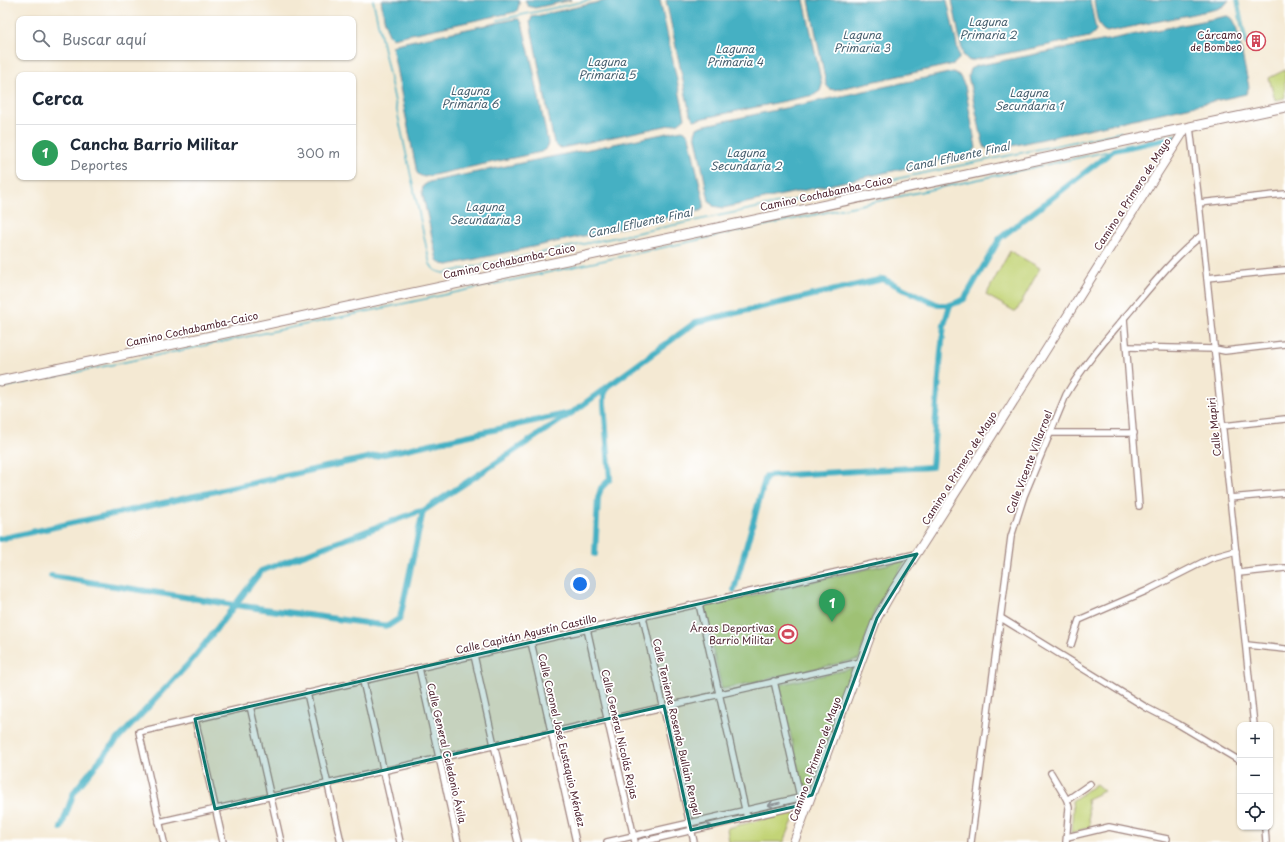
<!DOCTYPE html>
<html lang="es">
<meta charset="utf-8">
<style>
body{margin:0;font-family:"Playpen Sans",sans-serif;background:#f2f2f3;color:#1f2937}
.controls{position:absolute;right:12px;bottom:12px;display:grid;overflow:hidden;border-radius:8px;box-shadow:0 1px 3px #0004}
.controls button{width:36px;height:36px;display:grid;place-items:center;padding:0;border:0;border-bottom:1px solid #e0e1e3;background:#fff;color:#1f2937;font:20px sans-serif}
.you{position:absolute;left:580px;top:584px;width:14px;height:14px;margin:-10px;border:3px solid #fff;border-radius:50%;background:#1a73e8;box-shadow:0 0 0 6px #1a73e833}
.badge{display:grid;place-items:center;width:26px;height:26px;border-radius:50%;background:#db2777;color:#fff;font-size:13px;font-weight:700}
.pin{position:absolute;translate:-50% -33px;filter:drop-shadow(0 1px 2px #0008)}
.pin::after{content:'';position:absolute;top:21px;width:14px;height:12px;background:inherit;clip-path:polygon(0 0,100% 0,50% 100%)}
.list{margin:0;padding:0;list-style:none}
h2{display:flex;justify-content:space-between;align-items:center;height:52px;margin:0;padding:0 16px;font-size:17px}
h2 small{font-size:13px;font-weight:400;color:#747a83}
.list li{display:grid;grid-template-columns:26px 1fr auto;gap:12px;align-items:center;box-sizing:border-box;height:56px;padding:0 16px;border-top:1px solid #e0e1e3}
.list b{display:block;font-size:15px;white-space:nowrap}
.list p{margin:0;font-size:13px;white-space:nowrap;color:#747a83}
.list em{font-size:13px;font-style:normal;color:#747a83}
.icon{flex:none;width:22px;height:22px;fill:none;stroke:currentColor;stroke-width:2;stroke-linecap:round;stroke-linejoin:round}
.map{position:relative;flex:none;width:1285px;height:842px;overflow:hidden}
.search{position:absolute;background:#fff;box-shadow:0 1px 3px #0004;left:16px;top:16px;width:340px;height:44px;display:flex;align-items:center;gap:10px;box-sizing:border-box;padding:0 14px;border-radius:8px;color:#747a83;font-size:15px}
.panel{position:absolute;background:#fff;box-shadow:0 1px 3px #0004;left:16px;top:72px;width:340px;height:108px;border-radius:8px}
.map>svg:first-child{display:block}
.green{fill:#c3d477;stroke:#867a51}
.water{fill:#45b0c3;stroke:#486877}
.lines{fill:none;stroke-linecap:round;stroke-linejoin:round}
.stream{stroke:#45b0c3;stroke-width:1.5}
.canal{stroke:#45b0c3;stroke-width:6}
.street-casing{stroke:#9f847f;stroke-width:8}
.secondary-casing{stroke:#9f847f;stroke-width:10}
.primary-casing{stroke:#9f847f;stroke-width:11}
.street{stroke:#fff;stroke-width:5.5}
.secondary{stroke:#fff;stroke-width:8}
.primary{stroke:#fff;stroke-width:9}
.oneway{stroke:#ae9aa0}
.marked{fill:#0f766e;fill-opacity:0.2;stroke:#0f766e;stroke-width:3;stroke-linejoin:round}
.labels{text-anchor:middle;stroke-width:3.5;stroke-linejoin:round;paint-order:stroke}
.poi-label{font-size:10px;fill:#4a1f2b;stroke:#fff;text-anchor:end}
.street-label{font-size:10px;fill:#4a1f2b;stroke:#fff}
.water-label{font-size:11px;font-style:italic;fill:#48606f;stroke:#fff}
</style>
<div class="map">
<svg width="1285" height="842" viewBox="0 0 1285 842">
<rect width="100%" height="100%" fill="#fff"/>
<filter id="ink" filterUnits="userSpaceOnUse"><feTurbulence type="fractalNoise" baseFrequency=".025" numOctaves="2"/><feDisplacementMap in="SourceGraphic" scale="8" xChannelSelector="R" yChannelSelector="G"/><feConvolveMatrix kernelMatrix="1 2 1 2 8 2 1 2 1" color-interpolation-filters="sRGB"/></filter>
<filter id="wash" filterUnits="userSpaceOnUse"><feTurbulence type="fractalNoise" baseFrequency=".012" numOctaves="4" result="noise"/><feDisplacementMap in="SourceGraphic" scale="16" xChannelSelector="R" yChannelSelector="G"/><feGaussianBlur stdDeviation="0.9" result="paint"/><feColorMatrix in="noise" values="0 0 0 0 0 0 0 0 0 0 0 0 0 0 0 0 0 1.4 0 .05"/><feComposite in="paint" operator="in"/></filter>
<g filter="url(#wash)">
<rect width="100%" height="100%" fill="#f4e9d3"/>
<g class="green">
<path d="M1285 70V98L1275 100 1269 78Z"/>
<path d="M1010 251 1040 268 1016 312 986 295Z"/>
<path d="M906 560 875 609 859 659 722 689 703 607Z"/>
<path d="M855 668 808 791 804 792 779 685Z"/>
<path d="M1096 784 1104 791 1087 799 1090 827 1071 833 1073 810 1072 801Z"/>
<path d="M797 811 784 842H729L727 828Z"/>
</g>
<g class="water">
<path d="M381 0H519V5L517 11 515 12 392 38C385 34 383 9 381 0Z"/>
<path d="M525 0H571L535 8 528 6Z"/>
<path d="M608 0H660L685 118 679 123 561 148 558 147 554 143 530 22 532 17Z"/>
<path d="M666 0H804L822 85 820 91 814 95 694 120 690 114Z"/>
<path d="M809 0H947L959 55V59L954 64 834 90C829 89 828 88 826 84Z"/>
<path d="M952 0H1090L1096 30 1094 33 1089 37 969 61 963 55Z"/>
<path d="M1094 0H1229L1224 6 1217 9 1107 32C1096 29 1096 10 1094 0Z"/>
<path d="M1227 16C1233 17 1234 21 1236 26L1249 87 1246 94 994 150 985 148 983 143 968 76 970 69 976 66Z"/>
<path d="M515 19H519L522 23 533 68 548 143 547 148 541 152 424 177 419 175 417 173 392 47 396 44Z"/>
<path d="M953 72 959 75 965 86 976 148 971 154 723 208 713 206 709 201 695 133 697 128 701 126Z"/>
<path d="M682 130 685 131 689 136 704 203 703 209 700 211 448 265 442 264 437 260 422 191 423 186 429 182Z"/>
</g>
<g class="lines">
<g class="stream">
<path d="M373 0 430 264C433 270 437 272 444 273L1121 132"/>
<path d="M1236 0 1245 44 1249 45 1252 44"/>
<path d="M1238 0 1247 42 1252 43"/>
<path d="M498 20 591 0"/>
<path d="M1254 34 1252 42 1255 50"/>
<path d="M0 388 337 318 1114 150"/>
</g>
<g class="canal">
<path d="M0 539 570 413"/>
<path d="M595 554 598 498 601 488 610 479 604 404V395L607 388"/>
<path d="M51 576 235 605 261 571 417 512 423 511 573 412 696 322 883 279 938 305H950L958 302 964 299 968 293 1000 238 1114 150 1175 137"/>
<path d="M734 590 766 476 932 467 941 352 944 325 950 305"/>
<path d="M61 828 74 792 108 750 192 660 235 605 388 626 400 618 423 511"/>
</g>
</g>
</g>
<g filter="url(#ink)">
<g class="lines">
<defs>
<g id="street">
<path d="M1190 127 1199 203 1254 725"/>
<path d="M1199 203 1285 194"/>
<path d="M1207 278 1285 270"/>
<path d="M1124 318 1139 506"/>
<path d="M1127 347 1215 349 1225 351 1285 344"/>
<path d="M1223 426 1285 419"/>
<path d="M1050 433H1134"/>
<path d="M1230 498 1285 493"/>
<path d="M1239 573 1285 568"/>
<path d="M699 604 747 818"/>
<path d="M643 617 694 842"/>
<path d="M1001 618 1147 708 1178 724 1240 761"/>
<path d="M587 629 635 842"/>
<path d="M531 642 576 842"/>
<path d="M1071 645 1079 620 1146 591 1211 558 1236 551"/>
<path d="M1247 645 1285 649"/>
<path d="M474 655 494 745 518 842"/>
<path d="M419 668 458 842"/>
<path d="M363 681 400 842"/>
<path d="M774 681 801 801"/>
<path d="M307 693 341 842"/>
<path d="M250 706 281 842"/>
<path d="M195 719 223 842"/>
<path d="M1051 773 1067 800 1069 808 1066 842"/>
<path d="M1067 800 1090 784"/>
<path d="M159 822 861 662"/>
<path d="M1265 827 1266 842"/>
<path d="M1067 837 1109 827 1167 839"/>
<path d="M164 842 139 732 916 554"/>
<path d="M607 842 812 795"/>
<path d="M641 842 802 805 808 807"/>
<path d="M971 842 1011 537 1024 496 1066 395C1084 364 1108 337 1131 310 1153 284 1175 256 1202 235"/>
</g>
<path id="secondary" d="M794 842 877 618 893 590C993 437 1088 281 1186 128L1189 127"/>
<g id="primary">
<path d="M1190 127 1285 107"/>
<path d="M0 381 1186 128"/>
</g>
</defs>
<use href="#street" class="street-casing"/>
<use href="#secondary" class="secondary-casing"/>
<use href="#primary" class="primary-casing"/>
<use href="#street" class="street"/>
<use href="#secondary" class="secondary"/>
<use href="#primary" class="primary"/>
</g>
<defs><path id="oneway-shaft" d="M-6 0H5M1.5-3L5.5 0L1.5 3" fill="none" stroke-width="1.6" stroke-linecap="round" stroke-linejoin="round"/></defs>
<g class="oneway">
<use href="#oneway-shaft" transform="translate(774 804) rotate(167)"/>
<use href="#oneway-shaft" transform="translate(706 827) rotate(-13)"/>
</g>
</g>
<path class="marked" d="M917 554 877 618 812 795 801 798 802 805 691 830 664 706 215 809 195 719Z"/>
<defs>
<symbol id="building-ring" viewBox="-11 -11 22 22"><circle r="9.5" fill="#fff" stroke="#d1495b" stroke-width="1.5"/><path d="M-4-6H4V6H1V3H-1V6H-4ZM-2.5-4.3h1.7v1.8h-1.7ZM.8-4.3h1.7v1.8H.8ZM-2.5-1h1.7V.8h-1.7ZM.8-1h1.7V.8H.8Z" fill="#d1495b"/></symbol>
<symbol id="stadium-ring" viewBox="-11 -11 22 22"><circle r="9.5" fill="#fff" stroke="#d1495b" stroke-width="1.5"/><path d="M0-5a6.5 5 0 1 0 0 10a6.5 5 0 1 0 0-10ZM-3.5-1.8h7v3.6h-7Z" fill="#d1495b"/></symbol>
</defs>
<g fill-rule="evenodd">
<use href="#building-ring" x="1245" y="30" width="22" height="22"/>
<use href="#stadium-ring" x="777" y="623" width="22" height="22"/>
</g>
<g class="labels">
<g class="poi-label">
<text x="1242" y="39">Cárcamo<tspan x="1242" dy="12">de Bombeo</tspan></text>
<text x="774" y="632">Áreas Deportivas<tspan x="774" dy="12">Barrio Militar</tspan></text>
</g>
<g class="street-label">
<text transform="translate(826 193) rotate(-12)" y="4">Camino Cochabamba-Caico</text>
<text transform="translate(1132 194) rotate(-57)" y="4">Camino a Primero de Mayo</text>
<text transform="translate(509 261) rotate(-12)" y="4">Camino Cochabamba-Caico</text>
<text transform="translate(192 329) rotate(-12)" y="4">Camino Cochabamba-Caico</text>
<text transform="translate(1214 427) rotate(-96)" y="4">Calle Mapiri</text>
<text transform="translate(1029 462) rotate(-69)" y="4">Calle Vicente Villarroel</text>
<text transform="translate(959 468) rotate(-58)" y="4">Camino a Primero de Mayo</text>
<text transform="translate(526 634) rotate(-13)" y="4">Calle Capitán Agustín Castillo</text>
<text transform="translate(677 727) rotate(77)" y="4">Calle Teniente Rosendo Bullain Rengel</text>
<text transform="translate(620 734) rotate(77)" y="4">Calle General Nicolás Rojas</text>
<text transform="translate(562 740) rotate(77)" y="4">Calle Coronel José Eustaquio Méndez</text>
<text transform="translate(447 753) rotate(77)" y="4">Calle General Celedonio Ávila</text>
<text transform="translate(815 759) rotate(-70)" y="4">Camino a Primero de Mayo</text>
</g>
<g class="water-label">
<text x="988" y="26">Laguna<tspan x="988" dy="13">Primaria 2</tspan></text>
<text x="862" y="39">Laguna<tspan x="862" dy="13">Primaria 3</tspan></text>
<text x="735" y="53">Laguna<tspan x="735" dy="13">Primaria 4</tspan></text>
<text x="607" y="66">Laguna<tspan x="607" dy="13">Primaria 5</tspan></text>
<text x="470" y="95">Laguna<tspan x="470" dy="13">Primaria 6</tspan></text>
<text x="1029" y="97">Laguna<tspan x="1029" dy="13">Secundaria 1</tspan></text>
<text x="746" y="157">Laguna<tspan x="746" dy="13">Secundaria 2</tspan></text>
<text transform="translate(957 157) rotate(-12)" y="4">Canal Efluente Final</text>
<text x="485" y="211">Laguna<tspan x="485" dy="13">Secundaria 3</tspan></text>
<text transform="translate(640 223) rotate(-12)" y="4">Canal Efluente Final</text>
</g>
</g>
</svg>
<div class="controls">
<button>+</button>
<button>−</button>
<button><svg class="icon" aria-label="locate" viewBox="0 0 24 24"><circle cx="12" cy="12" r="6"/><path d="M12 2v4M12 18v4M2 12h4M18 12h4"/></svg></button>
</div>
<div class="you"></div>
<div class="pin badge" style="left:832px;top:622px;background:#2e9e5b">1</div>
<div class="search"><svg class="icon" aria-label="search" viewBox="0 0 24 24"><circle cx="10" cy="10" r="6"/><path d="M15 15l6 6"/></svg>Buscar aquí</div>
<section class="panel">
<h2>Cerca<small></small></h2>
<ul class="list">
<li><span class="badge" style="background:#2e9e5b">1</span><div><b>Cancha Barrio Militar</b><p>Deportes</p></div><em>300 m</em></li>
</ul>
</section>
</div>
